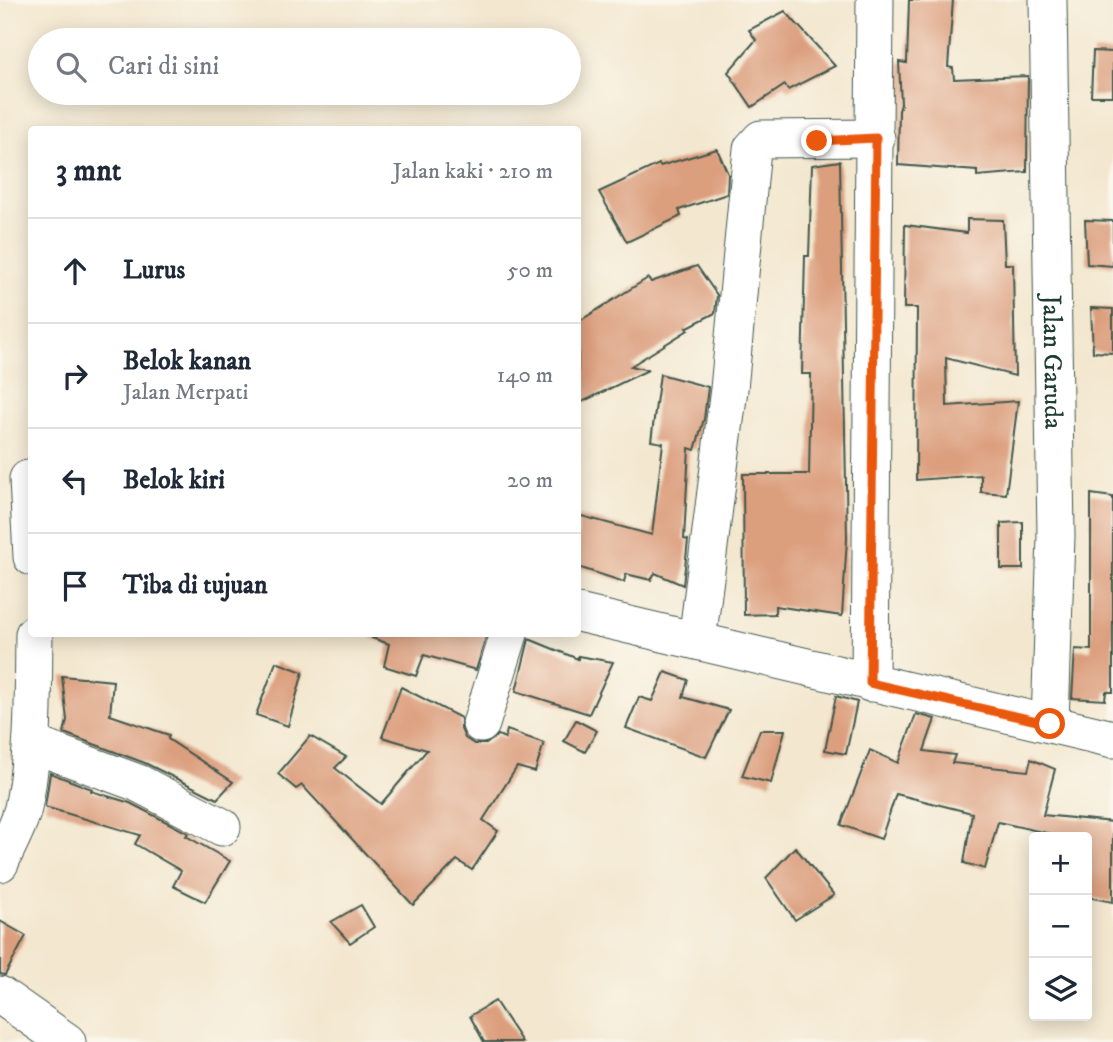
<!DOCTYPE html>
<html lang="id">
<meta charset="utf-8">
<style>
body{margin:0;font-family:"IM FELL DW Pica",serif;background:#f2f2f3;color:#1f2937}
.controls{position:absolute;right:21px;bottom:21px;display:grid;overflow:hidden;border-radius:7px;box-shadow:0 4px 18px #0003}
.controls button{width:63px;height:63px;display:grid;place-items:center;padding:0;border:0;border-bottom:2px solid #e0e1e3;background:#fff;color:#1f2937;font:35px sans-serif}
.stop{position:absolute;width:21px;height:21px;margin:-16px;border:5px solid #ea580c;border-radius:50%;background:#fff}
.stop.end{background:#ea580c;border-color:#fff;box-shadow:0 2px 7px #0008}
.list{margin:0;padding:0;list-style:none}
h2{display:flex;justify-content:space-between;align-items:center;height:91px;margin:0;padding:0 28px;font-size:30px}
h2 small{font-size:23px;font-weight:400;color:#747a83}
.list li{display:grid;grid-template-columns:46px 1fr auto;gap:21px;align-items:center;box-sizing:border-box;height:105px;padding:0 28px;border-top:2px solid #e0e1e3}
.list b{display:block;font-size:26px;white-space:nowrap}
.list p{margin:0;font-size:23px;white-space:nowrap;color:#747a83}
.list em{font-size:23px;font-style:normal;color:#747a83}
.icon{flex:none;width:38px;height:38px;fill:none;stroke:currentColor;stroke-width:2;stroke-linecap:round;stroke-linejoin:round}
.map{position:relative;flex:none;width:1113px;height:1042px;overflow:hidden}
.search{position:absolute;background:#fff;box-shadow:0 4px 18px #0003;left:28px;top:28px;width:553px;height:77px;display:flex;align-items:center;gap:18px;box-sizing:border-box;padding:0 24px;border-radius:38px;color:#747a83;font-size:26px}
.panel{position:absolute;background:#fff;box-shadow:0 4px 18px #0003;left:28px;top:126px;width:553px;height:511px;border-radius:7px}
.map>svg:first-child{display:block}
.building{fill:#dc9f7e}
.lines{fill:none;stroke-linecap:round;stroke-linejoin:round}
.minor-casing{stroke:#3f564b;stroke-width:39}
.minor{stroke:#fff;stroke-width:37}
.route{stroke:#ea580c;stroke-width:9}
.labels{text-anchor:middle;stroke-width:5;stroke-linejoin:round;paint-order:stroke}
.street-label{font-size:26px;fill:#1f3d34;stroke:#fbf7ec}
</style>
<div class="map">
<svg width="1113" height="1042" viewBox="0 0 1113 1042">
<rect width="100%" height="100%" fill="#fbf7ec"/>
<filter id="ink" filterUnits="userSpaceOnUse"><feTurbulence type="fractalNoise" baseFrequency=".0143" numOctaves="2"/><feDisplacementMap in="SourceGraphic" scale="14" xChannelSelector="R" yChannelSelector="G"/><feConvolveMatrix kernelMatrix="1 2 1 2 8 2 1 2 1" color-interpolation-filters="sRGB"/></filter>
<filter id="wash" filterUnits="userSpaceOnUse"><feTurbulence type="fractalNoise" baseFrequency=".00686" numOctaves="4" result="noise"/><feDisplacementMap in="SourceGraphic" scale="28" xChannelSelector="R" yChannelSelector="G"/><feGaussianBlur stdDeviation="1.57" result="paint"/><feColorMatrix in="noise" values="0 0 0 0 0 0 0 0 0 0 0 0 0 0 0 0 0 1.4 0 .05"/><feComposite in="paint" operator="in"/></filter>
<g filter="url(#wash)">
<rect width="100%" height="100%" fill="#f3e7cf"/>
<g id="blocks">
<g class="building">
<path d="M909 0H953L948 67 953 68 954 79 1028 76 1027 172 977 176V171L898 165 899 111 901 104 899 62 907 63Z"/>
<path d="M785 11 835 66 788 90 785 85 752 107 728 72 756 40 749 30Z"/>
<path d="M1093 51 1113 52V96H1091Z"/>
<path d="M717 149 728 174 727 194 679 210 681 216 627 242 599 192 659 164 660 166Z"/>
<path d="M840 161 847 539 842 616 775 606V614L744 615 743 474H809L811 374H802L805 256H809L812 165Z"/>
<path d="M967 219 1003 220 1005 264H1013L1015 376 946 358 947 406 1018 401 1006 494 981 492V475L916 480 917 308H904L905 225 967 233Z"/>
<path d="M1085 220 1113 221V266L1087 264Z"/>
<path d="M697 266 717 295 715 313 686 328 688 330 631 366 648 370 578 404V322L648 278 651 282Z"/>
<path d="M1091 308 1113 309V353L1093 352Z"/>
<path d="M660 374 708 387 704 419 695 450 689 448 684 539 688 540 683 585 655 573 651 580 626 574 624 582 578 567V515L652 535 663 443 651 441Z"/>
<path d="M1091 494 1113 497V692H1106L1105 700 1072 698 1075 649 1091 650Z"/>
<path d="M1023 522V569H1001V523Z"/>
<path d="M373 634H487L476 670 424 655 416 676 384 666 389 644 372 638Z"/>
<path d="M529 639 578 659V656L613 662 589 714 516 691Z"/>
<path d="M276 662 303 672 288 726 256 715Z"/>
<path d="M665 672 688 680 683 697 729 710 706 757 626 728 639 697 652 701Z"/>
<path d="M62 676 113 681 110 715 169 735 168 739 233 782 217 799 145 763 64 733 67 720Z"/>
<path d="M401 687 461 718V729L465 738 474 744H486L498 735 505 738 507 730 544 743 535 772 517 767 483 820 498 831 472 870 457 860 413 905 302 785 296 789 278 774 310 736 346 757 335 768 381 804 427 750 382 737Z"/>
<path d="M836 696 857 702 846 754 825 750Z"/>
<path d="M916 714 935 719 924 751 955 755 952 763 1028 771 1031 759 1055 769 1043 815 1113 822V902L1087 897V837H1064L998 822 985 869 964 863 972 813 896 794 881 839 841 825 870 750 898 763Z"/>
<path d="M576 720 597 731 585 752 564 741Z"/>
<path d="M760 730H785L771 783 742 776Z"/>
<path d="M50 773 92 789 91 791 130 803 188 833 186 836 230 861 205 902 173 886 181 871 135 844 140 835 45 807Z"/>
<path d="M795 847 834 895 795 920 766 878Z"/>
<path d="M361 905 374 927 350 943 331 922Z"/>
<path d="M0 921 26 936 5 975 0 974Z"/>
<path d="M495 1001 522 1042H484L470 1016Z"/>
</g>
</g>
</g>
<g filter="url(#ink)">
<use href="#blocks" fill-opacity="0" stroke="#3f564b" stroke-width="2"/>
<g class="lines">
<defs>
<g id="minor">
<path id="s1" d="M1048 0 1056 536 1050 724"/>
<path d="M28 479 32 557"/>
<path d="M578 613 1113 739"/>
<path d="M697 641 729 389 752 149 761 139 876 138"/>
<path d="M870 683 875 0"/>
<path d="M481 724 509 634"/>
<path d="M32 744 138 783 222 827"/>
<path d="M0 863C7 845 19 826 23 808 35 750 33 692 34 634"/>
<path d="M0 995 67 1042"/>
</g>
</defs>
<use href="#minor" class="minor-casing"/>
<use href="#minor" class="minor"/>
</g>
</g>
<g class="lines" filter="url(#ink)">
<path class="route" d="M817 141 876 138 870 683 1050 724"/>
</g>
<g class="labels">
<g class="street-label">
<text dy="9" stroke="none"><textPath href="#s1" startOffset="362">Jalan Garuda</textPath></text>
</g>
</g>
</svg>
<div class="controls">
<button>+</button>
<button>−</button>
<button><svg class="icon" aria-label="layers" viewBox="0 0 24 24"><path d="M12 4l9 5-9 5-9-5zM3 14l9 5 9-5"/></svg></button>
</div>
<div class="stop" style="left:1050px;top:724px"></div>
<div class="stop end" style="left:817px;top:141px"></div>
<div class="search"><svg class="icon" aria-label="search" viewBox="0 0 24 24"><circle cx="10" cy="10" r="6"/><path d="M15 15l6 6"/></svg>Cari di sini</div>
<section class="panel">
<h2>3 mnt<small>Jalan kaki · 210 m</small></h2>
<ul class="list">
<li><svg class="icon" aria-label="ahead" viewBox="0 0 24 24"><path d="M12 20V5M6 11l6-6 6 6"/></svg><div><b>Lurus</b></div><em>50 m</em></li>
<li><svg class="icon" aria-label="right" viewBox="0 0 24 24"><path d="M7 20v-9h11M14 6l5 5-5 5"/></svg><div><b>Belok kanan</b><p>Jalan Merpati</p></div><em>140 m</em></li>
<li><svg class="icon" aria-label="left" viewBox="0 0 24 24"><path d="M17 20v-9H6M10 6l-5 5 5 5"/></svg><div><b>Belok kiri</b></div><em>20 m</em></li>
<li><svg class="icon" aria-label="arrive" viewBox="0 0 24 24"><path d="M6 21V4h12l-3 4 3 4H6"/></svg><div><b>Tiba di tujuan</b></div></li>
</ul>
</section>
</div>
